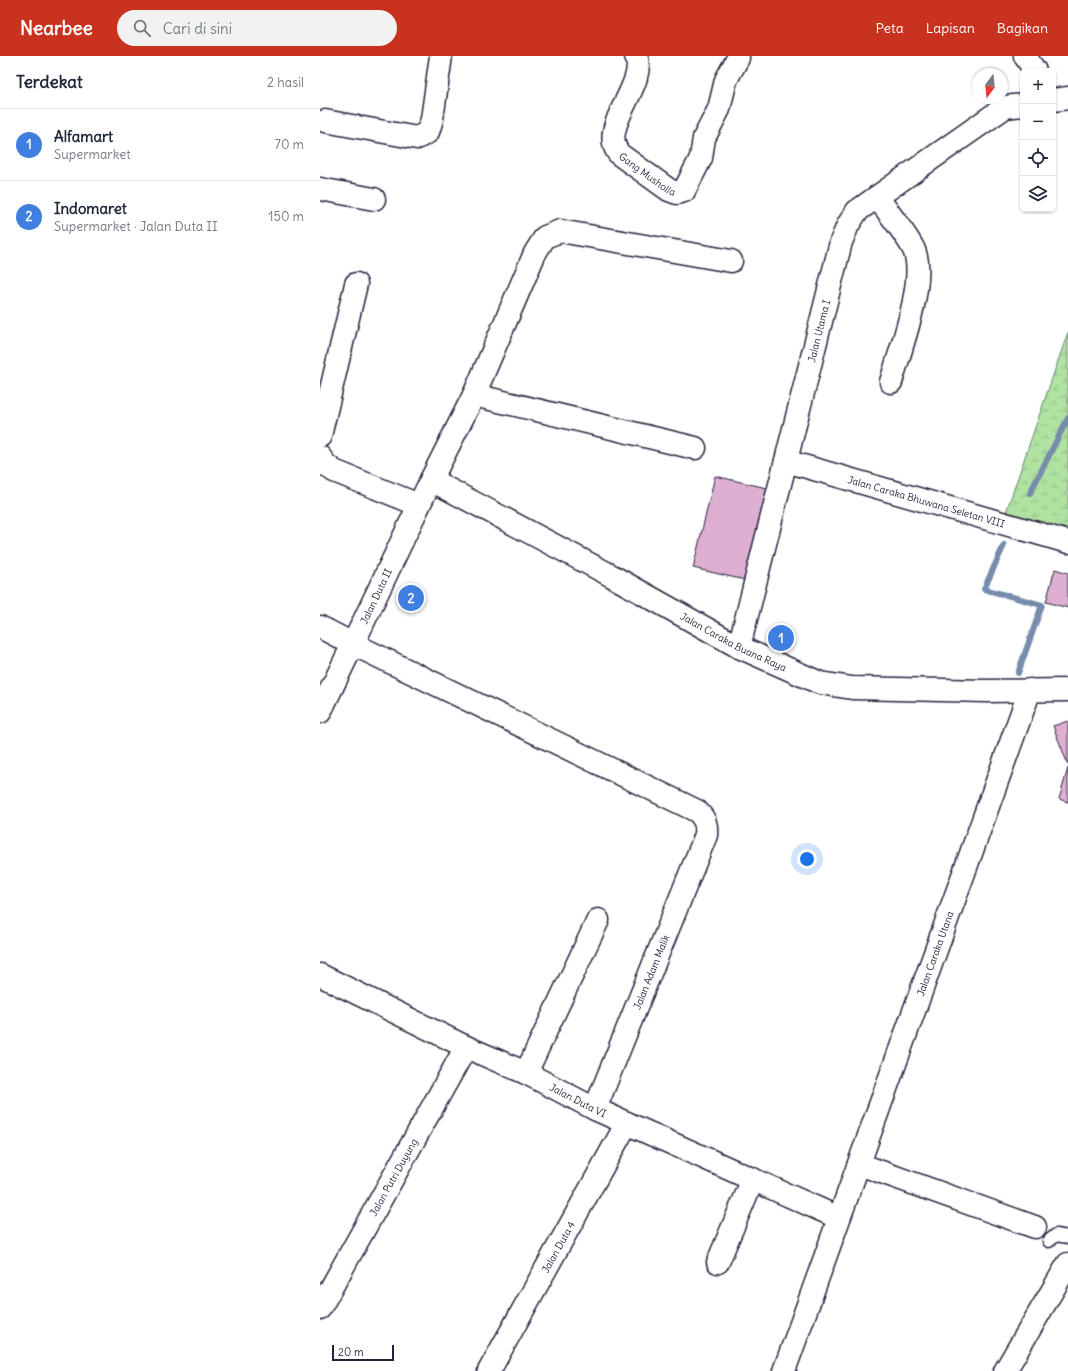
<!DOCTYPE html>
<html lang="id">
<meta charset="utf-8">
<style>
body{margin:0;font-family:Delius,sans-serif;background:#f2f2f3;color:#1f2937}
.controls{position:absolute;right:12px;top:12px;display:grid;overflow:hidden;border-radius:6px;box-shadow:0 1px 3px #0004}
.controls button{width:36px;height:36px;display:grid;place-items:center;padding:0;border:0;border-bottom:1px solid #e0e1e3;background:#fff;color:#1f2937;font:20px sans-serif}
.compass{position:absolute;left:652px;top:12px;width:36px;height:36px;border-radius:50%;background:#fff;box-shadow:0 1px 3px #0004;rotate:195deg}
.scale{position:absolute;left:12px;bottom:10px;width:62px;box-sizing:border-box;padding-left:4px;border:2px solid #22223b;border-top:0;font-size:11px;line-height:14px;white-space:nowrap;color:#22223b;-webkit-text-stroke:3px #fff;paint-order:stroke}
.you{position:absolute;left:487px;top:803px;width:14px;height:14px;margin:-10px;border:3px solid #fff;border-radius:50%;background:#1a73e8;box-shadow:0 0 0 6px #1a73e833}
.badge{display:grid;place-items:center;width:26px;height:26px;border-radius:50%;background:#c8321e;color:#fff;font-size:13px;font-weight:700}
.pin{position:absolute;translate:-50% -50%;border:2px solid #fff;box-shadow:0 1px 4px #0006}
.list{margin:0;padding:0;list-style:none}
h2{display:flex;justify-content:space-between;align-items:center;height:52px;margin:0;padding:0 16px;font-size:17px}
h2 small{font-size:13px;font-weight:400;color:#747a83}
.list li{display:grid;grid-template-columns:26px 1fr auto;gap:12px;align-items:center;box-sizing:border-box;height:72px;padding:0 16px;border-top:1px solid #e0e1e3}
.list b{display:block;font-size:15px;white-space:nowrap}
.list p{margin:0;font-size:13px;white-space:nowrap;color:#747a83}
.list em{font-size:13px;font-style:normal;color:#747a83}
.icon{flex:none;width:22px;height:22px;fill:none;stroke:currentColor;stroke-width:2;stroke-linecap:round;stroke-linejoin:round}
.map{position:relative;flex:none;width:748px;height:1315px;overflow:hidden}
header{display:flex;align-items:center;gap:24px;box-sizing:border-box;height:56px;padding:0 20px;background:#c8321e;color:#fff}
header strong{font-size:19px}
nav{display:flex;gap:22px;margin-inline-start:auto;font-size:14px}
.search{width:280px;height:36px;background:#f2f2f3;display:flex;align-items:center;gap:10px;box-sizing:border-box;padding:0 14px;border-radius:22px;color:#747a83;font-size:15px}
main{display:flex}
aside{flex:1;background:#fff}
.map>svg:first-child{display:block}
.wetland{fill:url(#wetland-marsh);stroke:#69826e}
.lines{fill:none;stroke-linecap:round;stroke-linejoin:round}
.stream{stroke:#768cac;stroke-width:6}
.building{fill:#deafd0;stroke:#22223b}
.service-casing{stroke:#22223b;stroke-width:15}
.minor-casing{stroke:#22223b;stroke-width:25}
.tertiary-casing{stroke:#22223b;stroke-width:25}
.service{stroke:#fff;stroke-width:12}
.minor{stroke:#fff;stroke-width:22}
.tertiary{stroke:#fff;stroke-width:22}
.labels{text-anchor:middle;stroke-width:3;stroke-linejoin:round;paint-order:stroke}
.street-label{font-size:10px;fill:#22223b;stroke:#fff}
</style>
<header>
<strong>Nearbee</strong>
<div class="search"><svg class="icon" aria-label="search" viewBox="0 0 24 24"><circle cx="10" cy="10" r="6"/><path d="M15 15l6 6"/></svg>Cari di sini</div>
<nav><a>Peta</a><a>Lapisan</a><a>Bagikan</a></nav>
</header>
<main>
<aside>
<h2>Terdekat<small>2 hasil</small></h2>
<ul class="list">
<li><span class="badge" style="background:#3f7fe0">1</span><div><b>Alfamart</b><p>Supermarket</p></div><em>70 m</em></li>
<li><span class="badge" style="background:#3f7fe0">2</span><div><b>Indomaret</b><p>Supermarket · Jalan Duta II</p></div><em>150 m</em></li>
</ul>
</aside>
<div class="map">
<svg width="748" height="1315" viewBox="0 0 748 1315">
<defs>
<pattern id="wetland-marsh" width="20" height="14" patternUnits="userSpaceOnUse"><rect width="20" height="14" fill="#b0e2a2"/><path d="M1 5h8M5 5V1M11 12h8M15 12V8" fill="none" stroke="#97c28c"/></pattern>
</defs>
<rect width="100%" height="100%" fill="#fff"/>
<filter id="ink" filterUnits="userSpaceOnUse"><feTurbulence type="fractalNoise" baseFrequency=".025" numOctaves="2"/><feDisplacementMap in="SourceGraphic" scale="8" xChannelSelector="R" yChannelSelector="G"/><feConvolveMatrix kernelMatrix="1 2 1 2 8 2 1 2 1" color-interpolation-filters="sRGB"/></filter>
<g filter="url(#ink)">
<path class="wetland" d="M748 276V477L685 459Z"/>
<g class="lines">
<g class="stream">
<path d="M710 437 748 362"/>
<path d="M684 489 664 533 722 549 698 617"/>
</g>
</g>
<g class="building">
<path d="M395 420 451 433 429 525 373 512Z"/>
<path d="M735 513 748 517V552L726 546Z"/>
<path d="M748 665V709L733 670Z"/>
<path d="M748 712V746L739 743Z"/>
</g>
<g class="lines">
<defs>
<path id="service" d="M729 1185 736 1179 748 1181"/>
<g id="minor">
<path id="s1" d="M316 0C328 29 277 71 299 98L349 134 357 137 364 135 381 102 384 82 399 53 406 24 418 2"/>
<path d="M705 0 715 15"/>
<path d="M733 44 748 42"/>
<path d="M5 65 97 82 108 76 112 63 121 0"/>
<path d="M0 133 54 143"/>
<path d="M557 141C567 155 587 179 594 194 607 224 580 294 571 326"/>
<path d="M154 339 375 392"/>
<path d="M0 380 36 228"/>
<path d="M0 401 5 408 14 415 99 449"/>
<path id="s2" d="M466 405 748 486"/>
<path d="M111 424 154 339 215 197 225 181 240 175 411 205"/>
<path id="s3" d="M419 591 521 186 528 169 537 155 685 51 703 49"/>
<path d="M0 656 33 588 377 755C385 763 387 768 386 779L275 1053"/>
<path id="s4" d="M0 919 146 991 206 1017 275 1053 519 1162"/>
<path d="M206 1017 278 864"/>
<path d="M539 1108 715 1171"/>
<path d="M398 1206 433 1123"/>
<path id="s5" d="M0 1252 146 991"/>
<path id="s6" d="M169 1315 307 1067"/>
<path id="s7" d="M464 1315 710 634"/>
<path d="M685 1315 748 1208"/>
</g>
<g id="tertiary">
<path id="s8" d="M0 571 33 588 111 424 292 520 419 591 500 627 532 632 667 635 748 634"/>
</g>
</defs>
<use href="#service" class="service-casing"/>
<use href="#minor" class="minor-casing"/>
<use href="#tertiary" class="tertiary-casing"/>
<use href="#service" class="service"/>
<use href="#minor" class="minor"/>
<use href="#tertiary" class="tertiary"/>
</g>
</g>
<g class="labels">
<g class="street-label">
<text dy="4" stroke="none"><textPath href="#s1" startOffset="139">Gang Musholla</textPath></text>
<text dy="4" stroke="none"><textPath href="#s3" startOffset="326">Jalan Utama I</textPath></text>
<text dy="4" stroke="none"><textPath href="#s2" startOffset="146">Jalan Caraka Bhuwana Seletan VIII</textPath></text>
<text dy="4" stroke="none"><textPath href="#s8" startOffset="90">Jalan Duta II</textPath></text>
<text dy="4" stroke="none"><textPath href="#s8" startOffset="562">Jalan Caraka Buana Raya</textPath></text>
<text dy="4" stroke="none"><textPath href="#s7" startOffset="444">Jalan Caraka Utana</textPath></text>
<text transform="translate(331 916) rotate(-68)" y="4">Jalan Adam Malik</text>
<text dy="4" stroke="none"><textPath href="#s4" startOffset="287">Jalan Duta VI</textPath></text>
<text dy="4" stroke="none"><textPath href="#s5" startOffset="150">Jalan Putri Duyung</textPath></text>
<text dy="4" stroke="none"><textPath href="#s6" startOffset="142">Jalan Duta 4</textPath></text>
</g>
</g>
</svg>
<div class="controls">
<button>+</button>
<button>−</button>
<button><svg class="icon" aria-label="locate" viewBox="0 0 24 24"><circle cx="12" cy="12" r="6"/><path d="M12 2v4M12 18v4M2 12h4M18 12h4"/></svg></button>
<button><svg class="icon" aria-label="layers" viewBox="0 0 24 24"><path d="M12 4l9 5-9 5-9-5zM3 14l9 5 9-5"/></svg></button>
</div>
<svg class="compass" viewBox="-18 -18 36 36"><path d="M0-13l5 13h-10z" fill="#e53935"/><path d="M0 13l5-13h-10z" fill="#747a83"/></svg>
<div class="scale">20 m</div>
<div class="you"></div>
<div class="pin badge" style="left:461px;top:582px;background:#3f7fe0">1</div>
<div class="pin badge" style="left:91px;top:542px;background:#3f7fe0">2</div>
</div>
</main>
